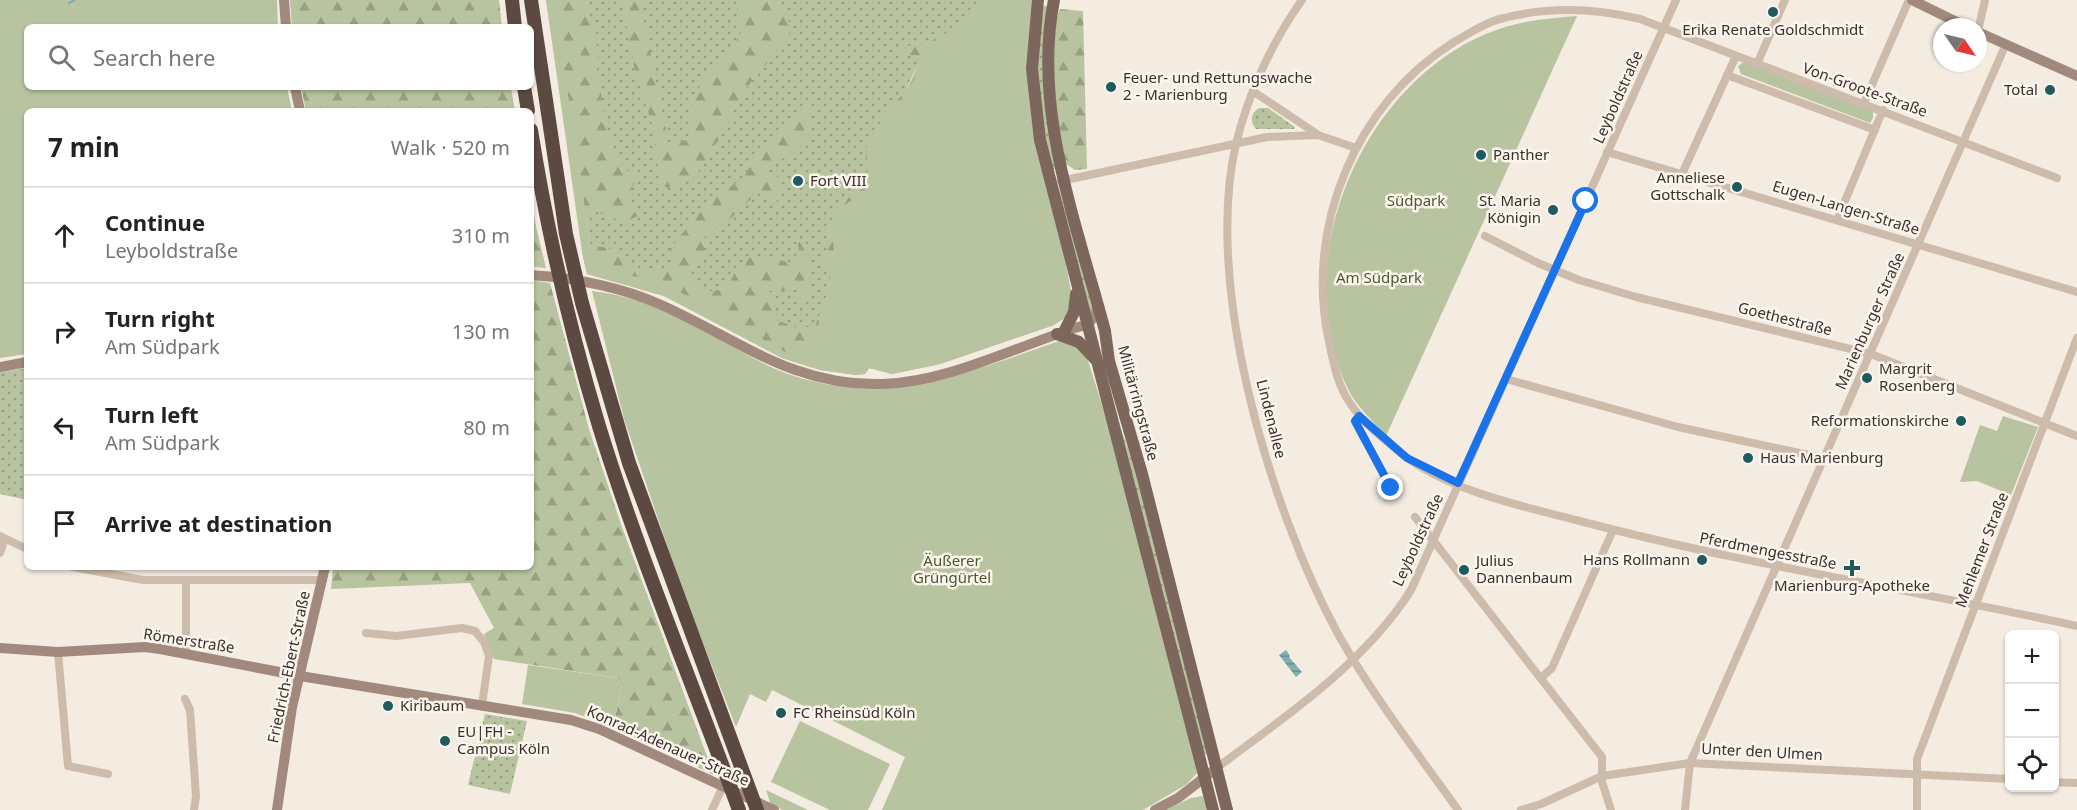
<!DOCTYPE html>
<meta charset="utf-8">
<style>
body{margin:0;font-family:"Noto Sans",sans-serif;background:#f6f6f6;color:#222}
.controls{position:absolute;right:18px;bottom:18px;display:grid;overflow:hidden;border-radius:9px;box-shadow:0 2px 4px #0004}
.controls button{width:54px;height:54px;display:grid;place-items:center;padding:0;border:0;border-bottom:2px solid #e0e0e0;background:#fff;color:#222;font:30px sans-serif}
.compass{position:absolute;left:1933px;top:18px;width:54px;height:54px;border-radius:50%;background:#fff;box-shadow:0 2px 4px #0004;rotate:124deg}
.stop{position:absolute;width:18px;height:18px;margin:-14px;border:4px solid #1a73e8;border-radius:50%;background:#fff}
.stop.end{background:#1a73e8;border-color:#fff;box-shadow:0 2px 6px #0008}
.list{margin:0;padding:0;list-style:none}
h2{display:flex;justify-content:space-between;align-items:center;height:78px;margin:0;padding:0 24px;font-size:26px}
h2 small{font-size:20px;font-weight:400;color:#767676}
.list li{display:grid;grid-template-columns:39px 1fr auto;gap:18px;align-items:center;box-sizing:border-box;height:96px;padding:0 24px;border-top:2px solid #e0e0e0}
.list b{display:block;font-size:22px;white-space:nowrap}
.list p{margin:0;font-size:20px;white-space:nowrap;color:#767676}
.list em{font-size:20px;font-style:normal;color:#767676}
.icon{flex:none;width:33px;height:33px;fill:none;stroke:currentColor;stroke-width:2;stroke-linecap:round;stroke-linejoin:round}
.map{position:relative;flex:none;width:2077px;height:810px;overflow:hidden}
.search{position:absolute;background:#fff;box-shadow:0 2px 4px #0004;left:24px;top:24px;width:510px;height:66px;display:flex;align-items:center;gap:15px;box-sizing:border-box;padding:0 21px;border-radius:9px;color:#767676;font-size:22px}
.panel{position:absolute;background:#fff;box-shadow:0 2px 4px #0004;left:24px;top:108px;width:510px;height:462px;border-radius:9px}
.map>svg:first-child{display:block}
.grass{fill:url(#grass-dots)}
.forest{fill:url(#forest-firs)}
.park{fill:#b8c4a0}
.water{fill:url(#water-rules)}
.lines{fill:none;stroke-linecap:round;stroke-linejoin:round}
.stream{stroke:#7fb0b2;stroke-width:2}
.street{stroke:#cdbbac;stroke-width:8}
.secondary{stroke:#a18a7d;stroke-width:10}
.primary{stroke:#7d675c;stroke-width:12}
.highway{stroke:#5c4a42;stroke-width:14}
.route{stroke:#1a73e8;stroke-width:8}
.poi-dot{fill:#1f5a5e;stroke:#fbf5ee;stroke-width:2}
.labels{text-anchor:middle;stroke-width:5;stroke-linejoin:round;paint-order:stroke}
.poi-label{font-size:15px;fill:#3b302b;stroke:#fbf5ee;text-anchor:start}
.street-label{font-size:15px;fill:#3b302b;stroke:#fbf5ee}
.park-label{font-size:15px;fill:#4a5a2e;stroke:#fbf5ee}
</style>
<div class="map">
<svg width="2077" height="810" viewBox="0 0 2077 810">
<defs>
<pattern id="grass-dots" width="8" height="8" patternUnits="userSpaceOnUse" patternTransform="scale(1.5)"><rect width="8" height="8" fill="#b8c4a0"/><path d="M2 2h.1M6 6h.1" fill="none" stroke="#97a083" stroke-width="1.8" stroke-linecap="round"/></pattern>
<pattern id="forest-firs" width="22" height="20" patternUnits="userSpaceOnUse" patternTransform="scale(1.5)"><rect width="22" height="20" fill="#b8c4a0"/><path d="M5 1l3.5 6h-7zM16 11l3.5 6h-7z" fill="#97a083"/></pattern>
<pattern id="water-rules" width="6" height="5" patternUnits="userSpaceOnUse" patternTransform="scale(1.5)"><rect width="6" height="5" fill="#7fb0b2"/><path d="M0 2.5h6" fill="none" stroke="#699091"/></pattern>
</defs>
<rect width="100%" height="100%" fill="#f4ebe1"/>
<g class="grass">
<path d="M554 0H996L918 64 901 100 891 106 881 127 870 176 832 278 826 304 812 341 721 314 594 269Z"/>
<path d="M1049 5C1039 61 1043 113 1059 168L1052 170 1045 142 1037 82 1041 7Z"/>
<path d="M1259 108H1268L1295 127 1294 129H1256C1250 122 1250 114 1259 108Z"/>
<path d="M1058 187 1094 306 1090 313Z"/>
<path d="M1096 334 1121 429 1139 479 1211 753 1204 755Z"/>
<path d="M27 368V500L0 494V372Z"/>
<path d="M485 714 527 721 510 794 468 785Z"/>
</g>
<g class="forest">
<path d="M290 0H499L502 27H292Z"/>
<path d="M546 0H587L591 25 596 32C599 68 600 159 636 177 631 198 620 192 638 216L624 222 594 211 580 227Z"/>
<path d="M622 0H640L668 142 688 140 693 96 718 60 741 35 736 0H773L792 26 788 37 740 96 727 125 699 171 693 178 667 188 660 182 652 124 635 71Z"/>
<path d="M985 0H997L1054 325 940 364 892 374 869 368 865 374 856 375 820 370 782 358 664 296 587 274 582 252C611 237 617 258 641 269 648 271 658 271 665 271L673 263 670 249 711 198 741 180 759 153 812 103 807 143 770 167 766 174 777 176 780 188 776 204 758 192 731 218 705 236C704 252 705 263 691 271L698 290C739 298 728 265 749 258 764 253 781 259 794 265L799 251 797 237 803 240 811 265 808 273 810 297 801 300 798 290 764 291 776 307 771 312 776 320 796 327H815L831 283 823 261 828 248 827 231 841 217 843 202C851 196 866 187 868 176 869 164 863 151 869 139 882 115 919 85 918 55H900L897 51 903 45C932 50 961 21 983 6Z"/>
<path d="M1060 9 1083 11 1087 169 1075 170 1066 164C1057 122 1041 49 1060 9Z"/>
<path d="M301 87H511L515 111H306Z"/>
<path d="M531 205 546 268 531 267Z"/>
<path d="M531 280 550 283 589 429 622 527 714 775 613 727 622 684 618 678 494 659 484 634 494 628 470 583 331 589 333 567H531Z"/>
</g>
<g class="park">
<path d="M0 0H277L278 27H27V87H287L292 111H27V354L0 358Z"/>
<path d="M546 0H554L594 269C641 274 680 290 720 313 746 328 769 345 797 357L812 341 826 304 834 254 832 221 838 209 863 193 868 185 867 155 881 128 880 117 885 109 901 100 915 78 920 52 944 40 996 0H1034L1028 67 1071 291 1072 303 1070 315 1054 325 940 364 892 374 869 368 865 374 856 375 820 370 782 358 664 296 587 274 582 252Z"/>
<path d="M1577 16 1386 436C1374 422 1357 407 1349 391 1282 261 1367 69 1505 27 1528 20 1553 18 1577 16Z"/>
<path d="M1744 62 1873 111V118L1870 123 1741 74 1738 66Z"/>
<path d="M592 291C652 297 704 332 755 359 859 415 957 377 1059 341L1069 342 1086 354 1108 424 1195 757 1197 773 1187 784 1143 810H882L905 757 772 690 766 702 750 694 736 727 684 595 624 419Z"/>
<path d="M2003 416 2038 427 2011 495 1977 481 1960 482 1980 425 1997 431Z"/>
<path d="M528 665 618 678 622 684 613 727 575 713 522 704Z"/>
<path d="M800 721 890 764 868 810H830L771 782Z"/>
<path d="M766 790 808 810H783L771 805Z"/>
<path d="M1203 796 1208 810H1165L1191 798Z"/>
</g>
<path class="water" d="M1286 650 1290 656 1289 657 1302 672 1296 677 1279 655Z"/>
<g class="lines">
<path class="stream" d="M69 3 75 0"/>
<g class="street">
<path d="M1302 0C1272 42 1248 94 1236 144 1203 285 1270 509 1338 634 1371 693 1418 754 1458 810"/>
<path d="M1978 31 1985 0"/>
<path d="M1757 64 1785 0"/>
<path d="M1727 75 1875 130"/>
<path d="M1254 92 1317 134"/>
<path d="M1864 103 1909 0"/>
<path d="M1607 152 2077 292"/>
<path d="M1682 174 1736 56"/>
<path d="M2057 178 1640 19C1594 8 1550 6 1504 18 1486 22 1470 33 1454 42 1355 104 1304 228 1329 342 1333 360 1336 378 1345 395 1358 419 1381 437 1402 454 1447 490 1521 506 1576 520 1741 564 1910 589 2077 626"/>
<path d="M1061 181 1267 137 1318 135 1356 148"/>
<path d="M1837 220 1883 110"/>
<path d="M1485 236 1538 263 1579 280 1636 297 1871 354 2077 436"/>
<path d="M1506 379 1678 427 1823 458"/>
<path d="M1359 416 1355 421 1391 488"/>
<path d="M1415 517 1602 757V782L1611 810"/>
<path d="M0 536 27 549"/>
<path d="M0 553 5 539"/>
<path d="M73 567 143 580H323"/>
<path d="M186 580V654"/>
<path d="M366 633 396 636 462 628 475 631 484 642 489 656 482 705"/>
<path d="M58 652 68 766 108 774"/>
<path d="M1541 678 1552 668 1613 530"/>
<path d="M185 699 190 710 196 796 194 810"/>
<path d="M1218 767C1286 716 1365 663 1411 590L1676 0"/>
<path d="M2054 782 2077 783"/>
<path d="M712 810 723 786"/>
<path d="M1521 810 1541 804 1602 776 1690 763 2010 779"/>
<path d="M1685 810 1690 763 2006 44"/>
<path d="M1917 810V759L2077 338"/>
</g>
<g class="secondary">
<path d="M284 0 286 27"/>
<path d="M1912 0 1967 27"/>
<path d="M1978 32 2077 76"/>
<path d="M295 87 300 111"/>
<path d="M531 275C573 278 620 287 659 304 737 338 792 387 883 384 951 382 1023 343 1088 324L1095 316 1098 305"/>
<path d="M0 367 27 362"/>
<path d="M0 648 58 652 145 647 160 649 300 676 571 720 599 729 774 810"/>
<path d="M277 810 292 707 325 567"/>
<path d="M1155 810 1178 798 1218 767"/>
</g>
<g class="primary">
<path d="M1038 0 1032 69 1040 140 1213 810"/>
<path d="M1054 0C1032 110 1077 225 1105 331L1109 361 1142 474 1227 810"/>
<path d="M1064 332 1074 312 1076 294"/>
<path d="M1057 334 1079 342 1095 359"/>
</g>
<g class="highway">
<path d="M512 0 515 27"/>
<path d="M531 0 566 234 582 303 629 463 757 810"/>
<path d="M524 87 528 111"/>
<path d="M531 130C547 230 570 330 599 426 639 556 692 682 739 810"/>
</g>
</g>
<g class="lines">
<path class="route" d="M1391 488 1355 421 1359 416 1407 458 1458 483 1586 201"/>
</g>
<g class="poi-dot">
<circle cx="1773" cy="12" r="6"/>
<circle cx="1111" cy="87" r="6"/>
<circle cx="2050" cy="90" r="6"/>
<circle cx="1481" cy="155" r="6"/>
<circle cx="798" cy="181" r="6"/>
<circle cx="1737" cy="187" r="6"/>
<circle cx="1553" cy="210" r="6"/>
<circle cx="1867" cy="378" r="6"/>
<circle cx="1961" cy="421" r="6"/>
<circle cx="1748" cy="458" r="6"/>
<circle cx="1702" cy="560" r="6"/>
<path d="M1849 559h6v6h6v6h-6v6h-6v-6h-6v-6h6z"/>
<circle cx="1464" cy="570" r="6"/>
<circle cx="388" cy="706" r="6"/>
<circle cx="781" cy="713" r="6"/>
<circle cx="445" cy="741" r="6"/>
</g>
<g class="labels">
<g class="poi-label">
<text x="1773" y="35" text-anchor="middle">Erika Renate Goldschmidt</text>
<text x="1123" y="83">Feuer- und Rettungswache<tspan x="1123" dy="17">2 - Marienburg</tspan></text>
<text x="2038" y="95" text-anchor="end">Total</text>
<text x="1493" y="160">Panther</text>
<text x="1725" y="183" text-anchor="end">Anneliese<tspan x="1725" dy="17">Gottschalk</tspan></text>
<text x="810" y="186">Fort VIII</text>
<text x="1541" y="206" text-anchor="end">St. Maria<tspan x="1541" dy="17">Königin</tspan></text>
<text x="1879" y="374">Margrit<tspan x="1879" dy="17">Rosenberg</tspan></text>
<text x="1949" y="426" text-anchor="end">Reformationskirche</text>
<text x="1760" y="463">Haus Marienburg</text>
<text x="1690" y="565" text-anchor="end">Hans Rollmann</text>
<text x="1476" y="566">Julius<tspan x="1476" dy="17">Dannenbaum</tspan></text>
<text x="1852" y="591" text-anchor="middle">Marienburg-Apotheke</text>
<text x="400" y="711">Kiribaum</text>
<text x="793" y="718">FC Rheinsüd Köln</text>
<text x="457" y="737">EU|FH -<tspan x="457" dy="17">Campus Köln</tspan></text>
</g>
<g class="street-label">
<text transform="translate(1865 90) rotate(20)" y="5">Von-Groote-Straße</text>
<text transform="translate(1618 97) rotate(-66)" y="5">Leyboldstraße</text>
<text transform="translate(1846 208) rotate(17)" y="5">Eugen-Langen-Straße</text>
<text transform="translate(1785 319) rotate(14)" y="5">Goethestraße</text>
<text transform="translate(1870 321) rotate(-66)" y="5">Marienburger Straße</text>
<text transform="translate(1138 403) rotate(75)" y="5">Militärringstraße</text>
<text transform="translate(1271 419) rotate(76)" y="5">Lindenallee</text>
<text transform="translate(1418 540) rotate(-65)" y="5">Leyboldstraße</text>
<text transform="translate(1982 550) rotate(-69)" y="5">Mehlemer Straße</text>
<text transform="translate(1768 551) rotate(11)" y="5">Pferdmengesstraße</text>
<text transform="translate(189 641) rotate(9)" y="5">Römerstraße</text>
<text transform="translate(289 667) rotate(-78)" y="5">Friedrich-Ebert-Straße</text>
<text transform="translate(668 746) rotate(24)" y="5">Konrad-Adenauer-Straße</text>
<text transform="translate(1762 752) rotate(3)" y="5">Unter den Ulmen</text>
</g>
<g class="park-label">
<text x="1416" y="206">Südpark</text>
<text x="1379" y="283">Am Südpark</text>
<text x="952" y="566">Äußerer<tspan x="952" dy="17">Grüngürtel</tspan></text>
</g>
</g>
</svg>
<div class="controls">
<button>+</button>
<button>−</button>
<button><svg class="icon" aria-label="locate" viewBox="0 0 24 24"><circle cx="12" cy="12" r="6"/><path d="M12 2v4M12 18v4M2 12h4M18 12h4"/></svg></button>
</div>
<svg class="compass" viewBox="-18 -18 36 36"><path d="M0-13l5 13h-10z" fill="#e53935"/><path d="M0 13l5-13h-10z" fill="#767676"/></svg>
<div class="stop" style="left:1586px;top:201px"></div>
<div class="stop end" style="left:1391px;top:488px"></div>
<div class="search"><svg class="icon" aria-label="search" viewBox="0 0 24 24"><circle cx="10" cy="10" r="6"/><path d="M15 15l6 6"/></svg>Search here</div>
<section class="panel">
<h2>7 min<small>Walk · 520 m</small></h2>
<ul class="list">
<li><svg class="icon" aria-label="ahead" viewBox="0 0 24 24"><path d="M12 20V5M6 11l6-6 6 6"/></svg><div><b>Continue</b><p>Leyboldstraße</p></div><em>310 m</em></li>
<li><svg class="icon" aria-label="right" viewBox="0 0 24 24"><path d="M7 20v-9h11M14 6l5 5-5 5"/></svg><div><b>Turn right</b><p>Am Südpark</p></div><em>130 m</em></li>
<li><svg class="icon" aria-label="left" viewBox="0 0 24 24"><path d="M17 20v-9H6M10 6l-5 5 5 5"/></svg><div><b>Turn left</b><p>Am Südpark</p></div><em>80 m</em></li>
<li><svg class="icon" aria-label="arrive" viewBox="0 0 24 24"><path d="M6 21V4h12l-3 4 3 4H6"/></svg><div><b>Arrive at destination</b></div></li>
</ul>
</section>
</div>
